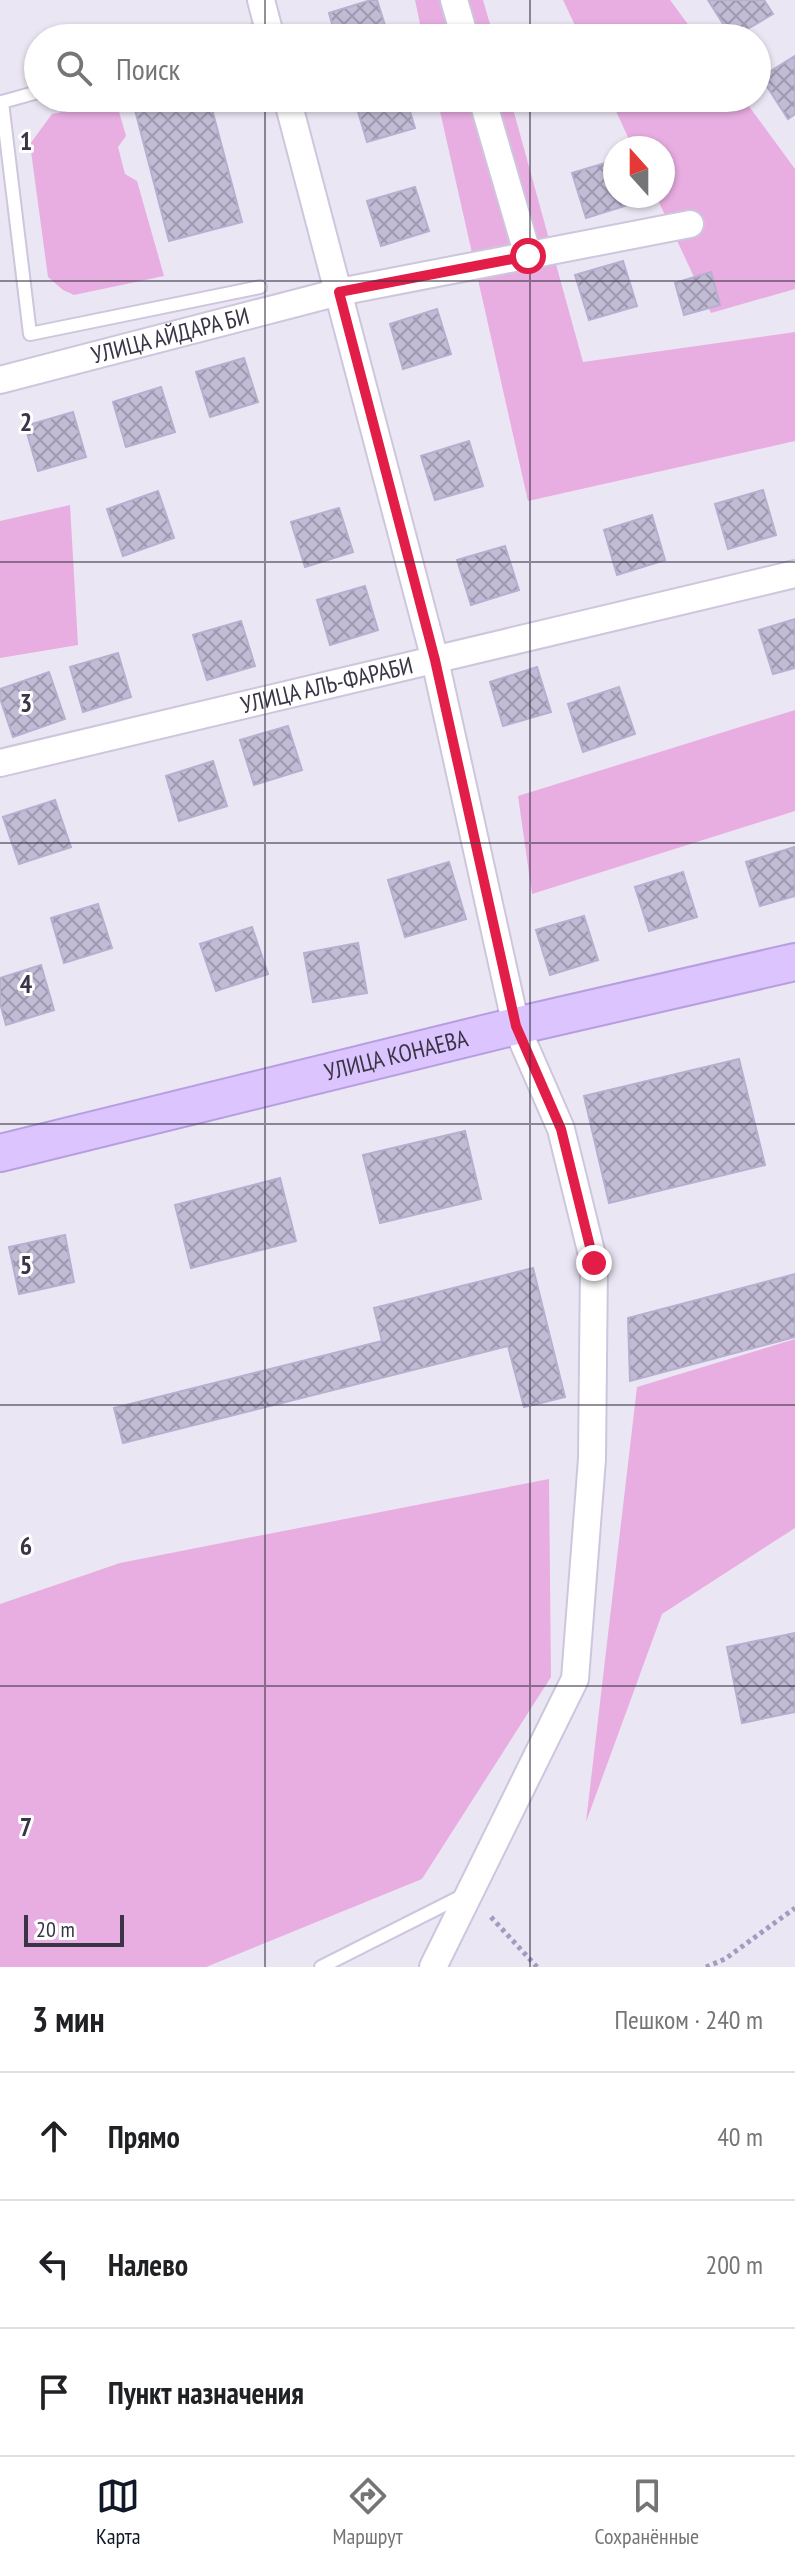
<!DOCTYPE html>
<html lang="ru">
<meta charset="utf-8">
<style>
body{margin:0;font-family:"PT Sans Narrow",sans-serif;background:#f6f6f6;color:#202124}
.compass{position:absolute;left:603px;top:136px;width:72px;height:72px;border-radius:50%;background:#fff;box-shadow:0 2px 6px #0004;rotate:339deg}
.scale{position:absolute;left:24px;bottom:20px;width:100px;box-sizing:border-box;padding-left:8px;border:4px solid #3a3546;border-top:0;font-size:22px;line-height:28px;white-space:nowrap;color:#3a3546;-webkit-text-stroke:6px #fff;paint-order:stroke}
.stop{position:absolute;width:24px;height:24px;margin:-18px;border:6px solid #e11d48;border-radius:50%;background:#fff}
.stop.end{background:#e11d48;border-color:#fff;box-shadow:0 2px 8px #0008}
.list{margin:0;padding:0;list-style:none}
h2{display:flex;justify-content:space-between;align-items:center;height:104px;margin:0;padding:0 32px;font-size:34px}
h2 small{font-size:26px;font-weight:400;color:#757577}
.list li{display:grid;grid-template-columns:52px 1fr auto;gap:24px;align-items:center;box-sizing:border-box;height:128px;padding:0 32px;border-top:2px solid #e0e0e0}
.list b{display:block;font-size:30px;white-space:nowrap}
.list em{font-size:26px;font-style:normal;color:#757577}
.icon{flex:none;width:44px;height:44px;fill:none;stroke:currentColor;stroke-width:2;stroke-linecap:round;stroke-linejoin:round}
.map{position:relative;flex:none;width:795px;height:1967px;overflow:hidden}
.search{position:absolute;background:#fff;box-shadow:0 2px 6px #0004;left:24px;right:24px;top:24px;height:88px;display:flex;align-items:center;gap:20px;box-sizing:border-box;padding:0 28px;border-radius:44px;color:#757577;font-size:30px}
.sheet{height:488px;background:#fff}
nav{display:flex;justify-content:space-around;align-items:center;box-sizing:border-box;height:112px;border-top:2px solid #e0e0e0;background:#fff;font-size:22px;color:#757577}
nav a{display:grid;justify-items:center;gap:4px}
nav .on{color:#111827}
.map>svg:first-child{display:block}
.green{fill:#e8aee2}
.building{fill:url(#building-cross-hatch);stroke:#b7afd0;stroke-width:2}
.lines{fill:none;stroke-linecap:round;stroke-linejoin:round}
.lane-casing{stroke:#cdc6dd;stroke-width:16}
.street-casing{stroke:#cdc6dd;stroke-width:30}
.secondary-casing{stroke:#b79ee0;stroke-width:40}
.path{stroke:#a59ac0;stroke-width:5;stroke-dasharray:4 4;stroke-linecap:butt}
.lane{stroke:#fff;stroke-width:12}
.street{stroke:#fff;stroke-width:26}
.secondary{stroke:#dcc4ff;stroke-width:36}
.route{stroke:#e11d48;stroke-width:10}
.grid{fill:none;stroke:#3a3546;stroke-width:2;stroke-opacity:0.55}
.labels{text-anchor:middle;stroke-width:6;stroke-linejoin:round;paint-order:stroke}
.street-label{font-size:24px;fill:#3a3546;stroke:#fff}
.grid-label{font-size:26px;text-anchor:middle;font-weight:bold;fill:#3a3546;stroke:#fff;stroke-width:6;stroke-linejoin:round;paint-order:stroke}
</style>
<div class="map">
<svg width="795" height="1967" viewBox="0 0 795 1967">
<defs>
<pattern id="building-cross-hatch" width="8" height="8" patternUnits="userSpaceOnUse" patternTransform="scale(2)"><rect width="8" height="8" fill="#c2bbd5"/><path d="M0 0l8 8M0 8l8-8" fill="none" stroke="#9f99af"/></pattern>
</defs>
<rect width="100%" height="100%" fill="#ebe6f3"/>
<g class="green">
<path d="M415 0H483L494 38H423Z"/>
<path d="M563 0H670L698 38H581Z"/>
<path d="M437 98H510L583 362 795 332V441L528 501Z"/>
<path d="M610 98H743L795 169V289L711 313 656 196H663V148H633Z"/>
<path d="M116 101 126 136 118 147 125 174 137 181 164 276 74 295 63 290 48 277 30 144 52 114Z"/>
<path d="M70 505 78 645 0 658V521Z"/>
<path d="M795 710V811L532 894 518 796Z"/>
<path d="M795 1339V1528L662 1614 586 1822 637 1387Z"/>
<path d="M549 1479 551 1677 422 1879 206 1967H0V1604L120 1563Z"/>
</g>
<g class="building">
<path d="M371 0H377L389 38H336L329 13Z"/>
<path d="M708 0H764L773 14 732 38Z"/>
<path d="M795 56V114L788 119 761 77Z"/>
<path d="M142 98H209L242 222 169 241 135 110Z"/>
<path d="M354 98H406L415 128 367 142Z"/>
<path d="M615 160V196H632L634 203 586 218 572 173Z"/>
<path d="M415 187 429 231 381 246 367 201Z"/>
<path d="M623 261 637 306 589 320 575 275Z"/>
<path d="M711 272 720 305 684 315 675 283Z"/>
<path d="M437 309 451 354 403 369 390 324Z"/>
<path d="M244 358 258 402 210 417 196 372Z"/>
<path d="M161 387 175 432 126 447 113 402Z"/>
<path d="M73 412 86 457 38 471 25 426Z"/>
<path d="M469 441 483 486 435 500 421 456Z"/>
<path d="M763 490 776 535 728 549 715 504Z"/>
<path d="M158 491 174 538 123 556 107 509Z"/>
<path d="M339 508 353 552 305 567 291 522Z"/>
<path d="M652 515 665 560 617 575 604 530Z"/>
<path d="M505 546 519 590 471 605 457 560Z"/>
<path d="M365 586 378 630 330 645 317 600Z"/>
<path d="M795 619V668L773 674 759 630Z"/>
<path d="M241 621 255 666 207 680 193 635Z"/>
<path d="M118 653 131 697 83 712 70 667Z"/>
<path d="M537 667 551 712 503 726 490 682Z"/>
<path d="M49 672 65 719 13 737 0 698V689Z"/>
<path d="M619 687 635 734 583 752 568 704Z"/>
<path d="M288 726 302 770 254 785 240 740Z"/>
<path d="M213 761 227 806 179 821 166 776Z"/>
<path d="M55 800 71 847 19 864 3 817Z"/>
<path d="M794 847 795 896 760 906 746 862Z"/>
<path d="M449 862 466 919 405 937 388 880Z"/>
<path d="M683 872 697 917 649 931 635 887Z"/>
<path d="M98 904 112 948 64 963 51 918Z"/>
<path d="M584 916 598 960 550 975 536 930Z"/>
<path d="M252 927 268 974 216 991 200 944Z"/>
<path d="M358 943 367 993 313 1002 304 953Z"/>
<path d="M41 965 54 1010 6 1025 0 1003V978Z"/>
<path d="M739 1059 765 1165 609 1203 584 1096Z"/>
<path d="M465 1131 481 1199 380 1223 363 1155Z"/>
<path d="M280 1178 296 1241 191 1268 175 1205Z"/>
<path d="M65 1235 74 1282 19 1294 9 1247Z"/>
<path d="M533 1268 565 1397 524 1407 508 1346 123 1443 114 1408 382 1341 374 1308Z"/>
<path d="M795 1274V1337L630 1381 628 1318Z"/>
<path d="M795 1633V1712L742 1723 727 1647Z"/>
</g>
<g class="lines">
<defs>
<g id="lane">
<path d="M229 38 268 27"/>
<path d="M38 92 2 102 30 334 260 287"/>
<path d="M321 1967 462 1896"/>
</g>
<g id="street">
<path d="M261 0 271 38"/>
<path d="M454 0 465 38"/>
<path d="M287 98 435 660 516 1026 561 1129 594 1263 592 1459 575 1679 433 1967"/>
<path d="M482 98 528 256"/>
<path id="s1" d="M0 380 339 292 690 224"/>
<path id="s2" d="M0 763 795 574"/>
</g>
<g id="secondary">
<path id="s3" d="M0 1153 516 1026 795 962"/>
</g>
</defs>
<use href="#lane" class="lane-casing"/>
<use href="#street" class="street-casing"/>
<use href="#secondary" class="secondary-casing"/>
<g class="path">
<path d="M491 1917 537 1967"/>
<path d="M706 1967 725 1959 795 1908"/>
</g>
<use href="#lane" class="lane"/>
<use href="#street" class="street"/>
<use href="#secondary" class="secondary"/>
</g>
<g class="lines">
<path class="route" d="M528 256 339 292 435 660 516 1026 561 1129 594 1263"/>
</g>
<path class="grid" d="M265 0V38M530 0V38M265 98V1967M530 98V1967M0 281H795M0 562H795M0 843H795M0 1124H795M0 1405H795M0 1686H795"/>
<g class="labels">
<g class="street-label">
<text dy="8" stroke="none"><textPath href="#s1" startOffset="176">УЛИЦА АЙДАРА БИ</textPath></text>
<text dy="8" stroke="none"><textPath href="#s2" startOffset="336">УЛИЦА АЛЬ-ФАРАБИ</textPath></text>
<text dy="8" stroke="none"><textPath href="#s3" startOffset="408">УЛИЦА КОНАЕВА</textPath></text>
</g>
</g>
<g class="grid-label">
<text x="26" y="150">1</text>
<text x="26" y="431">2</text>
<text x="26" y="712">3</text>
<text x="26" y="993">4</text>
<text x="26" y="1274">5</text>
<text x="26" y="1555">6</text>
<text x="26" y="1836">7</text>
</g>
</svg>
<svg class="compass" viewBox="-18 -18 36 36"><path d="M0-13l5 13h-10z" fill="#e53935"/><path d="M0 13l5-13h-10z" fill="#757577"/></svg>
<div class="scale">20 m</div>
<div class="stop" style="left:528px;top:256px"></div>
<div class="stop end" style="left:594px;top:1263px"></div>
<div class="search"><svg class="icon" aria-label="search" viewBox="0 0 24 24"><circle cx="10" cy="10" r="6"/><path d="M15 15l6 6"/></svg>Поиск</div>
</div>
<section class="sheet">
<h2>3 мин<small>Пешком · 240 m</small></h2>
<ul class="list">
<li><svg class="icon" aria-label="ahead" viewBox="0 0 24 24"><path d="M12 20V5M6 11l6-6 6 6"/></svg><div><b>Прямо</b></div><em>40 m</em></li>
<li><svg class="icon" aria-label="left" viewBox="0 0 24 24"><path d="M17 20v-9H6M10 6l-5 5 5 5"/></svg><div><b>Налево</b></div><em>200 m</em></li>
<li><svg class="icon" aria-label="arrive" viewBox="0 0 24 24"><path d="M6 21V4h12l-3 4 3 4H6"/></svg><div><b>Пункт назначения</b></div></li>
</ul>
</section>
<nav>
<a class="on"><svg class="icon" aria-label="map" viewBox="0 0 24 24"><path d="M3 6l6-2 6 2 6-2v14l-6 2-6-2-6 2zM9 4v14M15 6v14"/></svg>Карта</a>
<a><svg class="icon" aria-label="directions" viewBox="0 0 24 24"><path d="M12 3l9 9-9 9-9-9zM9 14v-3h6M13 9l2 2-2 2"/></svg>Маршрут</a>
<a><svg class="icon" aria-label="saved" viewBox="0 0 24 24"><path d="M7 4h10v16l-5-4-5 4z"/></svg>Сохранённые</a>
</nav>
